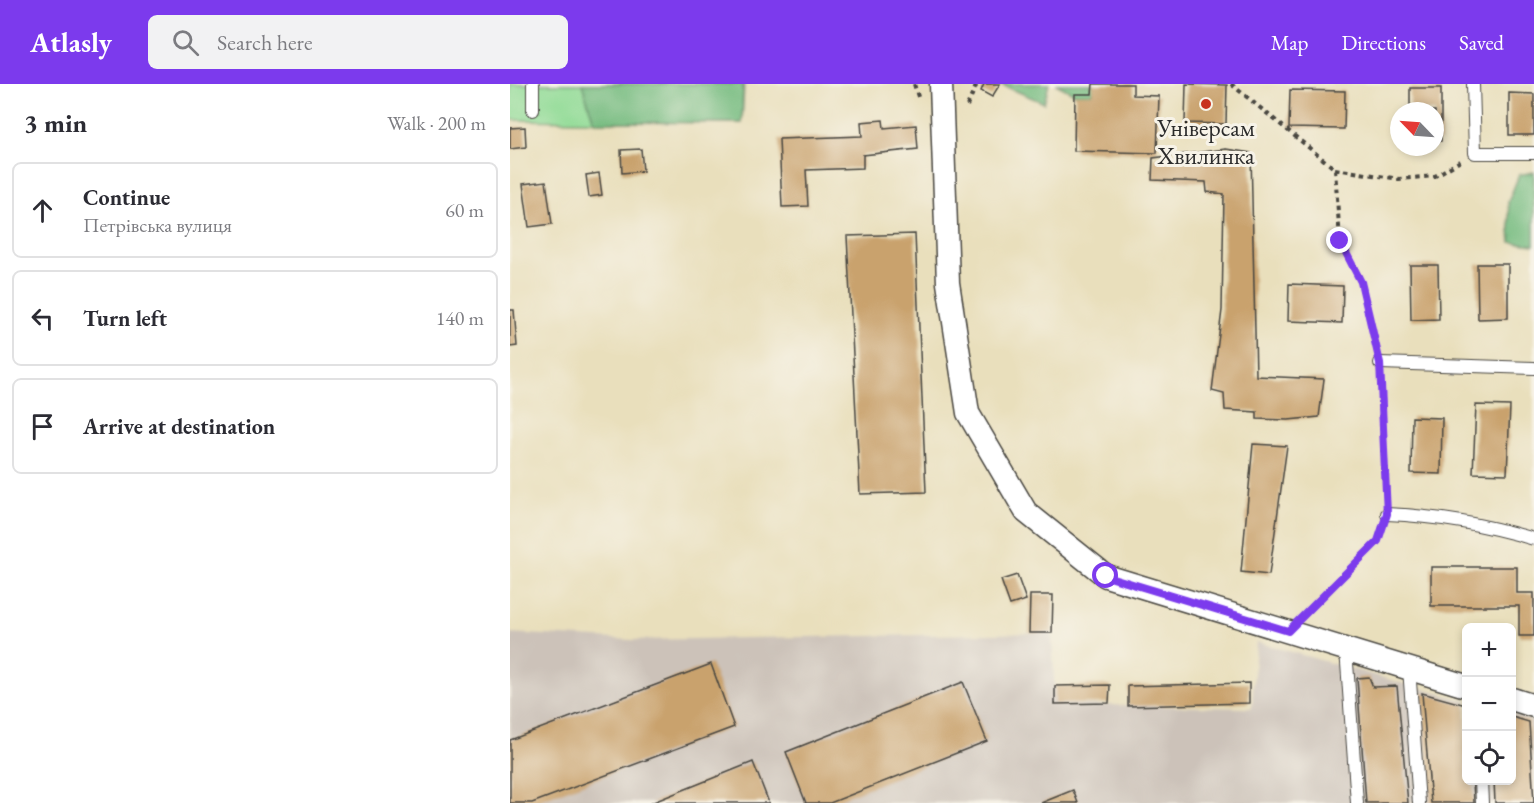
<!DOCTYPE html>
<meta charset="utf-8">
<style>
body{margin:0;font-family:"EB Garamond",serif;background:#f2f2f3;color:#2b2b33}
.controls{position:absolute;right:18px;bottom:18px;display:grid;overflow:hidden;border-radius:9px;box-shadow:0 3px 9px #0003}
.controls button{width:54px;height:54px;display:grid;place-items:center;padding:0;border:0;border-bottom:2px solid #e1e1e2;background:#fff;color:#2b2b33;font:30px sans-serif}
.compass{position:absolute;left:880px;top:18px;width:54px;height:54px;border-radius:50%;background:#fff;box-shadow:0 3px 9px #0003;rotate:295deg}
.stop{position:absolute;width:18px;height:18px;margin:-14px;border:4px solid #7c3aed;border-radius:50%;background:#fff}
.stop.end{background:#7c3aed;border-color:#fff;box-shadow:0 2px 6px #0008}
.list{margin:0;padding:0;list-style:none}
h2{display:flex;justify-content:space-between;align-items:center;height:78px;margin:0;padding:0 24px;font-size:26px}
h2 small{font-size:20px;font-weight:400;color:#7c7c81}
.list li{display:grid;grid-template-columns:39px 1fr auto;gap:18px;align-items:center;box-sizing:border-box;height:96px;margin:0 12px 12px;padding:0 12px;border:2px solid #e1e1e2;border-radius:9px}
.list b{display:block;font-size:22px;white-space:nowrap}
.list p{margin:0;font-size:20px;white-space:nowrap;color:#7c7c81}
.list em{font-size:20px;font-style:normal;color:#7c7c81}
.icon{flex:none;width:33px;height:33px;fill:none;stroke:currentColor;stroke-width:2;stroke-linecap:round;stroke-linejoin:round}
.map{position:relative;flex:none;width:1024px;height:719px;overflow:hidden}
header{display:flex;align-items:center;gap:36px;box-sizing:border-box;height:84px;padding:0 30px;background:#7c3aed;color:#fff}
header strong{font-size:28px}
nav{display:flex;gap:33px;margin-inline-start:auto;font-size:21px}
.search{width:420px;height:54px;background:#f2f2f3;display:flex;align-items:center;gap:15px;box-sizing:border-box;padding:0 21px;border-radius:9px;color:#7c7c81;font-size:22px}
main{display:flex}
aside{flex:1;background:#fff}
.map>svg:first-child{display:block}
.industrial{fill:#ccc2b9}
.green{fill:#91db96;stroke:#5e8360;stroke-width:1.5}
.forest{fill:#74bb7f;stroke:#507355;stroke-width:1.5}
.building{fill:#c9a26d}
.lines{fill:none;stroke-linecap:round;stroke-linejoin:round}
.lane-casing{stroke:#484641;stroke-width:14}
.street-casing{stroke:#484641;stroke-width:25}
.path{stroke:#484641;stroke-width:4;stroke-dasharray:4.5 4.5;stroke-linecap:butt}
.lane{stroke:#fff;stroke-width:12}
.street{stroke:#fff;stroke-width:22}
.route{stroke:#7c3aed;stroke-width:8}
.poi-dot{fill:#c8321e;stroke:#f7f3e8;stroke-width:2}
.labels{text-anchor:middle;stroke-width:6;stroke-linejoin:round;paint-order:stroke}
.poi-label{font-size:24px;fill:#2b2b2b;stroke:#f7f3e8}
</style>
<header>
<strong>Atlasly</strong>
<div class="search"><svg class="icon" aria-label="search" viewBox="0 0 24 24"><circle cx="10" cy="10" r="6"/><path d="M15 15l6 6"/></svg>Search here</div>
<nav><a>Map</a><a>Directions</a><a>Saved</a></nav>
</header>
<main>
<aside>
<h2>3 min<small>Walk · 200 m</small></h2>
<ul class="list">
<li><svg class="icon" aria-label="ahead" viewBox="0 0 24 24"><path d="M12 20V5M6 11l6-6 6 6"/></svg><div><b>Continue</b><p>Петрівська вулиця</p></div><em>60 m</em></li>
<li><svg class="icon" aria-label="left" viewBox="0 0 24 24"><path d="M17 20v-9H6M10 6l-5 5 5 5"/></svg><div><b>Turn left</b></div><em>140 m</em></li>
<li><svg class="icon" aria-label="arrive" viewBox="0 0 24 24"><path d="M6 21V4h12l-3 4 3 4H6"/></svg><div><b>Arrive at destination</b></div></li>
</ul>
</aside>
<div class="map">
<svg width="1024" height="719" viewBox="0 0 1024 719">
<rect width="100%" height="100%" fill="#f7f3e8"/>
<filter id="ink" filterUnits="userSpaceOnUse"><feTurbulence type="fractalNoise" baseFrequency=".0167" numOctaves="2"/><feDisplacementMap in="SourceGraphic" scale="12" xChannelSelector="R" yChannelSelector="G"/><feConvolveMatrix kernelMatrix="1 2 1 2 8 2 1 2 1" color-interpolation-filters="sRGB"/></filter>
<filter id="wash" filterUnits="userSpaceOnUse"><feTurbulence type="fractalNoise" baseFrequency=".008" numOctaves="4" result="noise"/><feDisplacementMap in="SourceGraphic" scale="24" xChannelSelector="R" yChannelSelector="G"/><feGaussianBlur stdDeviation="1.35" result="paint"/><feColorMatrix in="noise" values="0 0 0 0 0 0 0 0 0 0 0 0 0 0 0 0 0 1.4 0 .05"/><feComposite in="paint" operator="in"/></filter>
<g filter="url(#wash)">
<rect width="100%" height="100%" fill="#e9dfbc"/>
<path class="industrial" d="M0 549 122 556 542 549 545 620 742 624 746 558 956 617V696H1002V629L1024 636V719H0Z"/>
<path class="green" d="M0 0H234L232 39 0 36Z"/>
<g class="forest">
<path d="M72 0H233L232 39 84 38Z"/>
<path d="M490 0H539L534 19Z"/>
<path d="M546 0H583L582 10H565Z"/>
<path d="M1024 88V161L1001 158 998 118 1009 91Z"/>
</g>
<g id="blocks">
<g class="building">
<path d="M474 0H490L482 13 471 7Z"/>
<path d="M583 0H623V11L649 12 647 69 564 67 565 10H582Z"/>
<path d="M676 0 717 1 716 40 675 39Z"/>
<path d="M900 4H931V57H925V27H900Z"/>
<path d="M780 6 835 7 834 45 779 44Z"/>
<path d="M999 9 1024 10V51H999Z"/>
<path d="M373 36 374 44 406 41 408 65 353 71V84L296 86 298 122 272 123 269 55 352 52 351 38Z"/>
<path d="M15 43 16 63 0 65V44Z"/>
<path d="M131 65 133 87 112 89 111 66Z"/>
<path d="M716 65 741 69 746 292 814 295 809 333 778 336 747 335V328L715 326 714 310 702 307 712 226 714 110 697 108 696 98 642 96 643 74Z"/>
<path d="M89 89 92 111 79 113 76 91Z"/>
<path d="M36 97 42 140 19 143 13 100Z"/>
<path d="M405 150 416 408 350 410 337 152Z"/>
<path d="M967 180H998V234L968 235Z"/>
<path d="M900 181H928L929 235 901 236Z"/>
<path d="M779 200 833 202 832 239 778 237Z"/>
<path d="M0 226H4L7 262 0 263Z"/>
<path d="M966 321 1000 322 997 390 963 389Z"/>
<path d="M902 333 932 334 931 390 901 389Z"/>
<path d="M743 360 777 362 759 491 731 488Z"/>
<path d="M921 483H1007V509H1024V552H1009V522H921Z"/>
<path d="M507 491 516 516 500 521 491 496Z"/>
<path d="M520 511H543L542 549H519Z"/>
<path d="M201 580 224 643 22 719H0V656Z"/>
<path d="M859 593 863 603 887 602 898 719H856L847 594Z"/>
<path d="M453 598 477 657 320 719H296L276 668Z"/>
<path d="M739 599V619L618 622V602Z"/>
<path d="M600 601 599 619 545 620V602Z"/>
<path d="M912 609 956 621V696H963L964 719H921Z"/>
<path d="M1002 633 1019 638 1024 719H985L984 696H1002Z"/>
<path d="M243 678 259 719H141Z"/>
<path d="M563 706 568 719H531Z"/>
</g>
</g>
</g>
<g filter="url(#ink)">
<use href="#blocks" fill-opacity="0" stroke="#484641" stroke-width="1.5"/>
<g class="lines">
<defs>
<g id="lane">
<path d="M23 0V26"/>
<path d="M963 0 965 69H1024"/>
<path d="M870 279 1024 284"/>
<path d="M877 430C926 432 977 441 1024 455"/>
<path d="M836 565 847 719"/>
<path d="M899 584 909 719"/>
<path d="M971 696 972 719"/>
</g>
<g id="street">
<path d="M431 0 438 199 458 329 516 428 596 492 956 602"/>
<path d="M1002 615 1024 622"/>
</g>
</defs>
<use href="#lane" class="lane-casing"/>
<use href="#street" class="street-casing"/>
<g class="path">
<path d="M404 0 409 16"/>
<path d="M721 0 825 85 830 157 851 197 867 266"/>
<path d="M457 22 467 0"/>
<path d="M825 85 889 95 925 92 952 76"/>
<path d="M871 294 876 416"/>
<path d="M794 531 868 457 872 443"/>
</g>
<use href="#lane" class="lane"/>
<use href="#street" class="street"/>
</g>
</g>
<g class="lines" filter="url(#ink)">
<path class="route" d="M596 492 778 547 868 457 877 430 870 279 851 198 830 157"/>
</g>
<circle class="poi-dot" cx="696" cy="20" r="6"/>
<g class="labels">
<g class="poi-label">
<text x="696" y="52">Універсам<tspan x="696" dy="28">Хвилинка</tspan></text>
</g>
</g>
</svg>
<div class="controls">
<button>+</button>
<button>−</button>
<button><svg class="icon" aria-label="locate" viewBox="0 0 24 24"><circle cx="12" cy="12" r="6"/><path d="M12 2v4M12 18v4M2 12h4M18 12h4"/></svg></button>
</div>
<svg class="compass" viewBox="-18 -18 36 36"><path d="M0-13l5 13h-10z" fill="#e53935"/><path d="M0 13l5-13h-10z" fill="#7c7c81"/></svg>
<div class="stop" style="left:596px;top:492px"></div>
<div class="stop end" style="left:830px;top:157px"></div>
</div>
</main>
